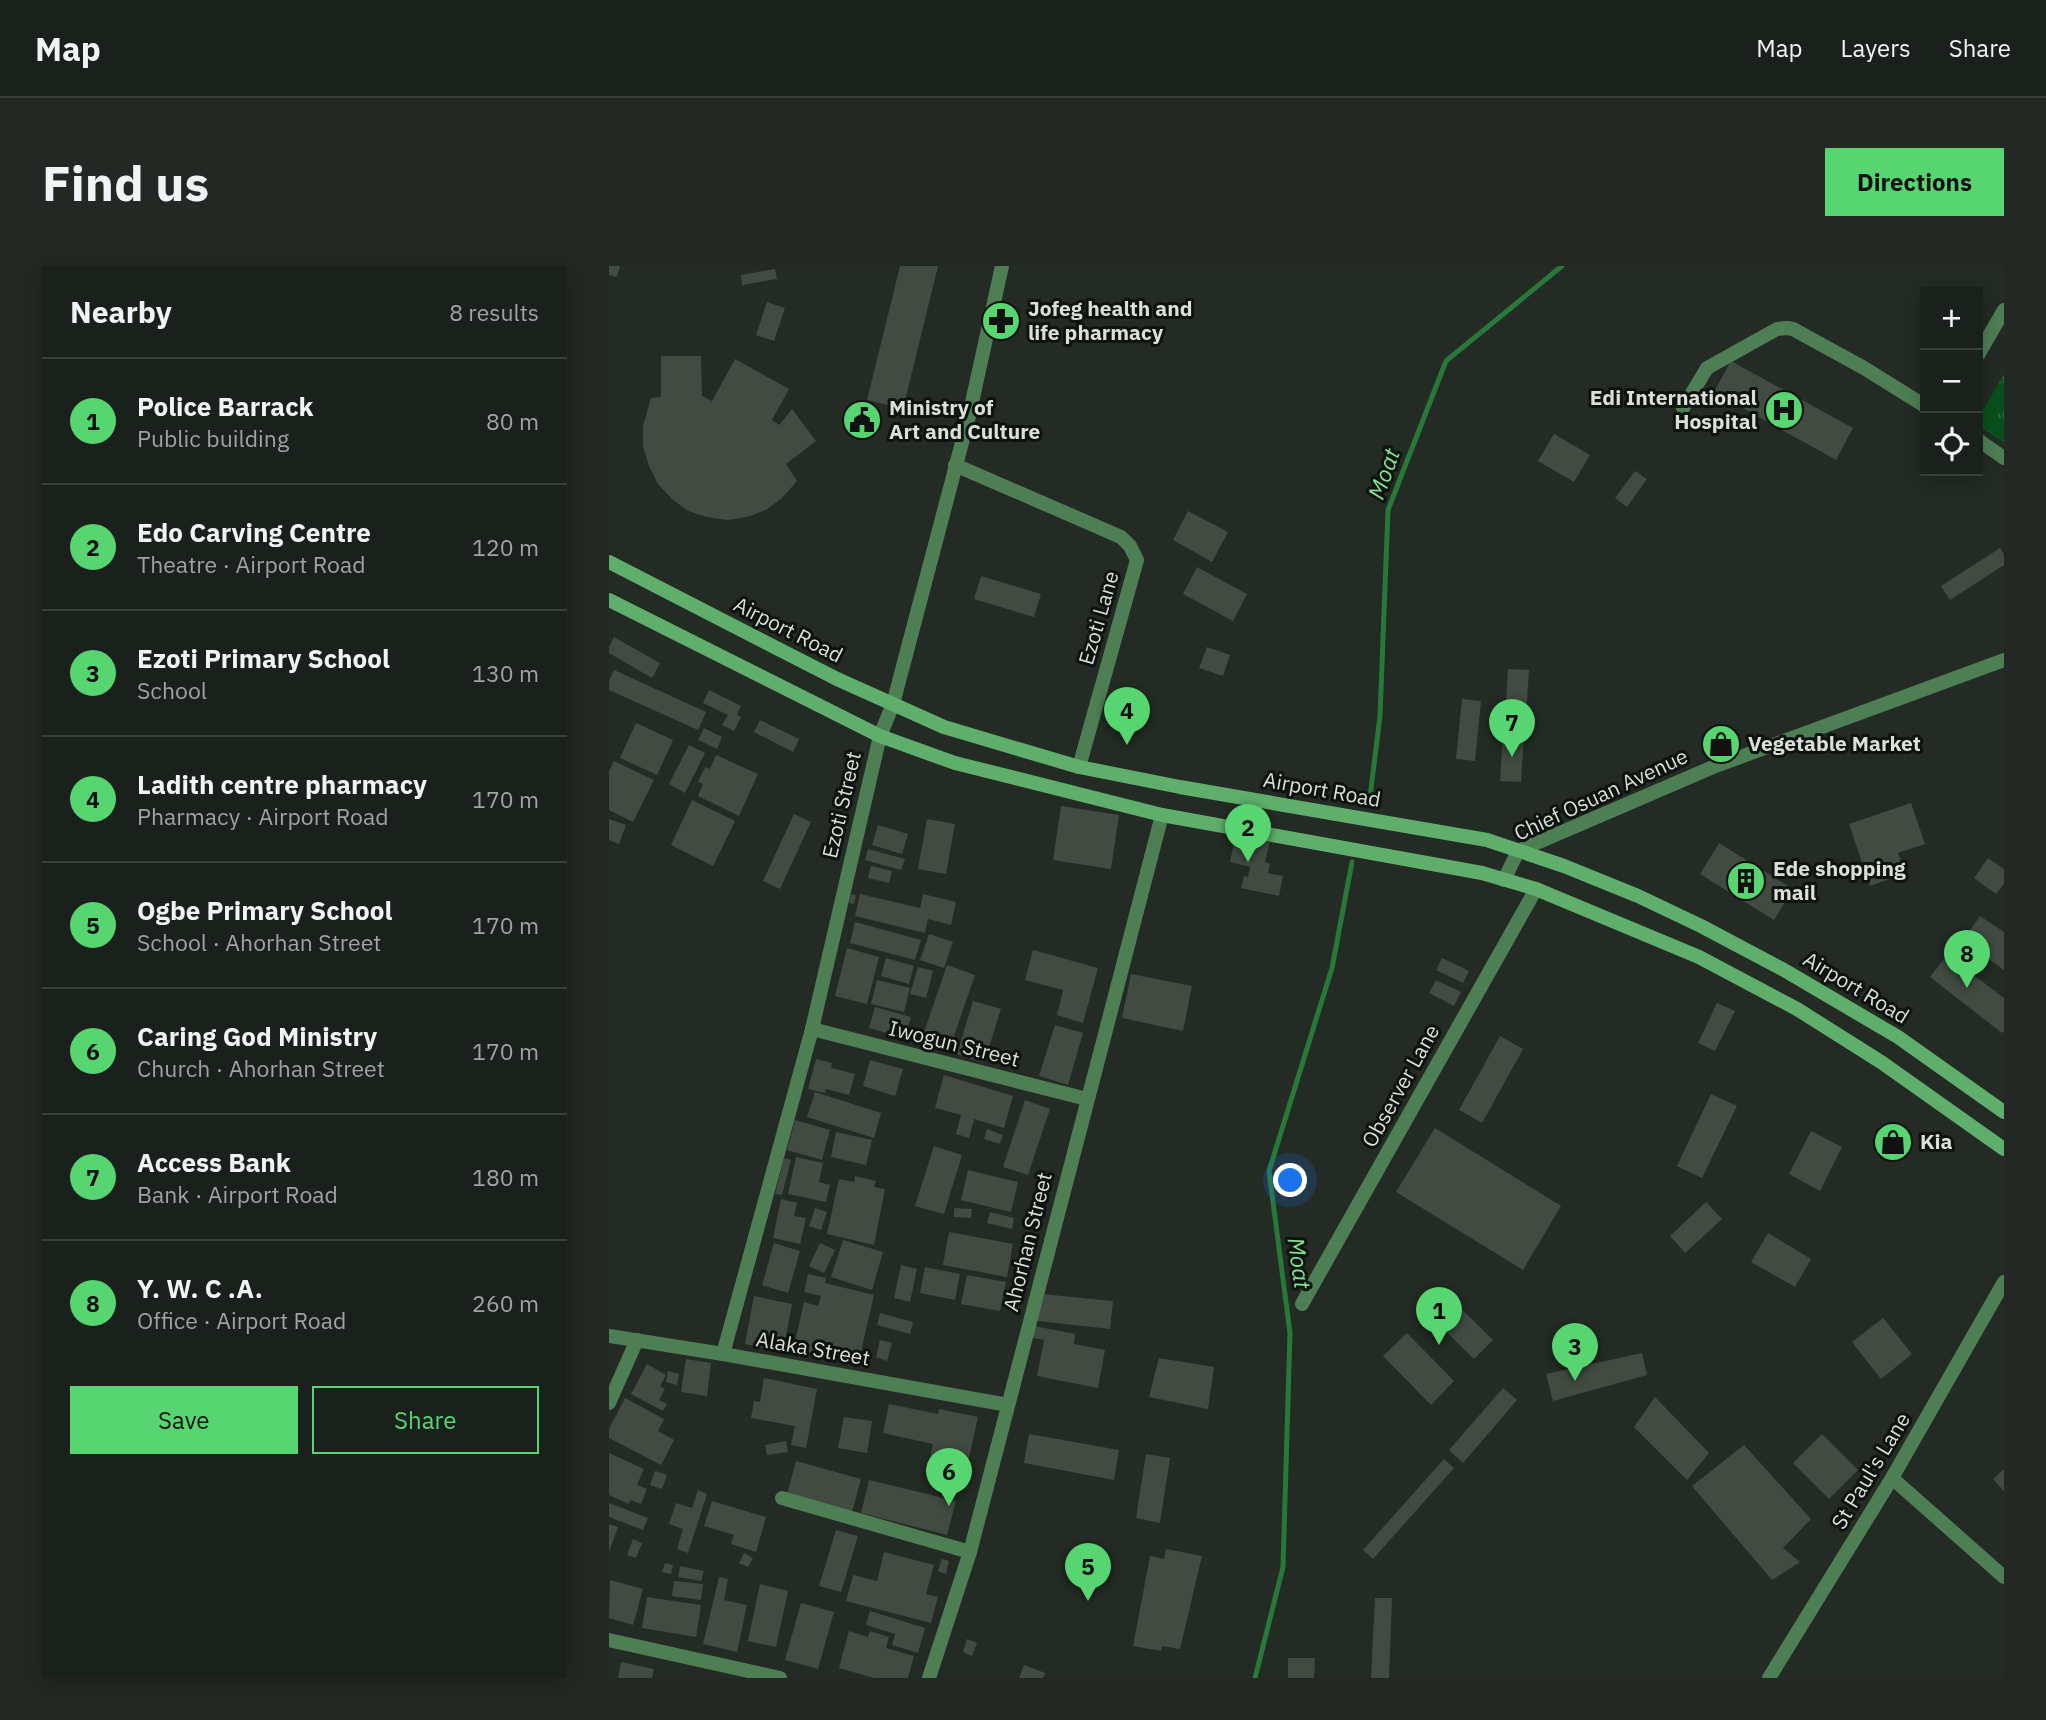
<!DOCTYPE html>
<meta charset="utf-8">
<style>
body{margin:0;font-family:"IBM Plex Sans",sans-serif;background:#232824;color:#f1f3f6}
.controls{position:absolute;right:21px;top:21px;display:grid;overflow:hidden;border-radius:0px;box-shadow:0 4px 18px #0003}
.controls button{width:63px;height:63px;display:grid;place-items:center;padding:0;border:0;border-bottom:2px solid #383e3a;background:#1a201b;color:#f1f3f6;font:35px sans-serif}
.you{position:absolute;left:682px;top:915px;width:24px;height:24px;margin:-18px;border:5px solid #fff;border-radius:50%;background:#1a73e8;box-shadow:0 0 0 10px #1a73e833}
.badge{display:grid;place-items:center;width:46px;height:46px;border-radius:50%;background:#57d570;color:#111;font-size:23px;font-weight:700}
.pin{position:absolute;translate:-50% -58px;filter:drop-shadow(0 2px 4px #0008)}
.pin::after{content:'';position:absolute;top:37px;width:24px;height:21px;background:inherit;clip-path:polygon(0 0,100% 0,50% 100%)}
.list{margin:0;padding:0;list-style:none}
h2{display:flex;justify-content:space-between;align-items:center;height:91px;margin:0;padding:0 28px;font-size:30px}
h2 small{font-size:23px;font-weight:400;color:#9fa3a3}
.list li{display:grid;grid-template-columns:46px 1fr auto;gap:21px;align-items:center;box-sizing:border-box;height:126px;padding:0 28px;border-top:2px solid #383e3a}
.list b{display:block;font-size:26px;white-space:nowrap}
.list p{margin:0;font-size:23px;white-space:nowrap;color:#9fa3a3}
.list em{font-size:23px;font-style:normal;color:#9fa3a3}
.actions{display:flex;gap:14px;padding:21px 28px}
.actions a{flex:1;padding:16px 0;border:2px solid #57d570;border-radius:0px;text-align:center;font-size:24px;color:#57d570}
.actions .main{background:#57d570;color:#111}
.icon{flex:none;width:38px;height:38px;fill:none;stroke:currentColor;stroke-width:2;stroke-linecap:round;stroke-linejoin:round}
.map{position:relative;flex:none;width:1395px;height:1412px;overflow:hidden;border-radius:0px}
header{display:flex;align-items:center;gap:42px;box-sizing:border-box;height:98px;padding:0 35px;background:#1a201b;border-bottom:2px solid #383e3a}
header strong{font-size:33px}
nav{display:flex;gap:38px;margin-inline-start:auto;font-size:24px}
.intro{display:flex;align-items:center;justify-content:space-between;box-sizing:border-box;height:168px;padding:0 42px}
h1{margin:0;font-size:49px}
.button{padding:18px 32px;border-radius:0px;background:#57d570;color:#111;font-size:24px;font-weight:700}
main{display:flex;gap:42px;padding:0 42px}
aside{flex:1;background:#1a201b;border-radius:0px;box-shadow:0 4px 18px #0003}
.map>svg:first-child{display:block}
.grass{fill:url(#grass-tufts)}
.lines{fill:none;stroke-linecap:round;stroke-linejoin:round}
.stream{stroke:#287939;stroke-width:5}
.building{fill:#424b42}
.street{stroke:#4e7e54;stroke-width:14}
.secondary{stroke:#5fae6b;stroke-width:14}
.labels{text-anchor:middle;stroke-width:6;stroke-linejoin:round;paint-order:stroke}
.poi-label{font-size:21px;font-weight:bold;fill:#d9dfda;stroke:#0f130f;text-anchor:start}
.street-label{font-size:21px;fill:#d9dfda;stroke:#0f130f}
.water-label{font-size:23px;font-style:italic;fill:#7fe58e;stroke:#0f130f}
</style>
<header>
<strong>Map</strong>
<nav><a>Map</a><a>Layers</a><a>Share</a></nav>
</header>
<div class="intro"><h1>Find us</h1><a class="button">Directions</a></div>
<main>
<aside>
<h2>Nearby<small>8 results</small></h2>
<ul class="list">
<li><span class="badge">1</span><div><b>Police Barrack</b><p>Public building</p></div><em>80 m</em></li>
<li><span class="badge">2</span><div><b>Edo Carving Centre</b><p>Theatre · Airport Road</p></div><em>120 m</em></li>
<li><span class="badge">3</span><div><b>Ezoti Primary School</b><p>School</p></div><em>130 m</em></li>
<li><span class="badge">4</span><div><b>Ladith centre pharmacy</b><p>Pharmacy · Airport Road</p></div><em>170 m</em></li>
<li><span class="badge">5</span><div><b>Ogbe Primary School</b><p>School · Ahorhan Street</p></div><em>170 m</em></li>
<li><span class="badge">6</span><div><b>Caring God Ministry</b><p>Church · Ahorhan Street</p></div><em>170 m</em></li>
<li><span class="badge">7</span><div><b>Access Bank</b><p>Bank · Airport Road</p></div><em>180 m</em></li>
<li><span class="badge">8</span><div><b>Y. W. C .A.</b><p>Office · Airport Road</p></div><em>260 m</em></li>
</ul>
<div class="actions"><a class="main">Save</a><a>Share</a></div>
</aside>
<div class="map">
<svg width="1395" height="1412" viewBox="0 0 1395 1412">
<defs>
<pattern id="grass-tufts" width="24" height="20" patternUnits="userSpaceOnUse" patternTransform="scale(1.75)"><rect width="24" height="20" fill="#09501d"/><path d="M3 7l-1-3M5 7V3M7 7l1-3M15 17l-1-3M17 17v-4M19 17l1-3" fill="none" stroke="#2c693d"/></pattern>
</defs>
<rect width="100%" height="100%" fill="#232b24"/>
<path class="grass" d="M1395 108V177L1369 159V153Z"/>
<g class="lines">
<g class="stream">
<path d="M761 531 771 450 779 244 837 95 953 0"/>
<path d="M646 1412 674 1301 681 1067 660 905 723 702 743 596"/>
</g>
</g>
<g class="building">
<path d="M0 0H11L8 11 0 9Z"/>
<path d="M291 0H329L294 143 258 134Z"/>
<path d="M166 3 168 13 133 19 132 9Z"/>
<path d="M158 36 176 42 165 75 147 69Z"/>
<path d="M52 90H92L93 130 103 135 126 93 180 123 163 154 170 159 183 143 207 175 177 198 188 215 173 232 157 244 138 251 118 254 98 251 79 245 63 233 49 218 40 200 34 181V160L42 132 52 131Z"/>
<path d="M1122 95 1244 162 1227 194 1105 126Z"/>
<path d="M945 168 981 189 965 216 929 195Z"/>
<path d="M1026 205 1038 213 1018 241 1006 232Z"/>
<path d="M579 245 619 266 603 296 564 274Z"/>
<path d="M1391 282 1395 288V299L1341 334 1332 320Z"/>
<path d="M588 301 638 328 624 355 574 328Z"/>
<path d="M372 310 432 328 425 351 365 333Z"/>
<path d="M5 371 51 397 43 412 0 387V381Z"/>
<path d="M598 381 621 389 614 410 590 402Z"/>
<path d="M899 403 920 404 917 453 896 451Z"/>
<path d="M5 404 97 446 89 464 0 424V415Z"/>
<path d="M100 424 132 440 128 449 132 451 125 465 113 459 119 449 94 437Z"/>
<path d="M853 433 872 435 866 495 847 493Z"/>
<path d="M151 454 190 473 184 486 145 466Z"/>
<path d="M27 457 64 474 48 509 11 492Z"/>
<path d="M95 462 113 471 108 483 89 474Z"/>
<path d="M894 467 915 468 912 516 891 515Z"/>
<path d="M80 479 96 487 76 527 60 518Z"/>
<path d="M107 489 149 508 130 550 89 530 94 518 89 516 96 501 101 503Z"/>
<path d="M5 495 45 514 24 556 0 544V505Z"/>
<path d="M83 534 126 555 104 600 62 579Z"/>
<path d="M1302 537 1316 578 1289 587 1297 607 1261 620 1240 558Z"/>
<path d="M452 540 510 549 502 603 444 594Z"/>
<path d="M185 548 202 556 171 623 154 615Z"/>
<path d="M0 553 17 559 10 578 0 574Z"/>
<path d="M318 553 346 558 337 608 309 603Z"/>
<path d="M269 559 299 568 293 588 263 579Z"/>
<path d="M628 563 662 570 656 596 661 598 659 607 674 610 670 630 632 622 635 610 639 611 641 601 621 596Z"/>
<path d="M1110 577 1184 623 1165 654 1091 608Z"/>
<path d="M259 583 296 593 292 604 256 594Z"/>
<path d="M1379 592 1395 603V618L1387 628 1365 612Z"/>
<path d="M262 600 283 605 280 617 259 612Z"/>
<path d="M242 628 247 629 245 638 240 637Z"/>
<path d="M251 628 311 642 314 628 347 636 342 659 319 653 316 667 246 650Z"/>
<path d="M1371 650 1395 666V704L1354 675Z"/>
<path d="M246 656 312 674 306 694 241 677Z"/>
<path d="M320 668 344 676 335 702 311 694Z"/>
<path d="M238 682 270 691 258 738 226 730Z"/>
<path d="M424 684 489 702 474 757 448 749 454 724 416 714Z"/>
<path d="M1338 689 1395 732V765L1393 767 1321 711Z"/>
<path d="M277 692 305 700 300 718 272 710Z"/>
<path d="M833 692 860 705 854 717 827 704Z"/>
<path d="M338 699 366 709 342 779 314 769Z"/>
<path d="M309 701 324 705 317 732 301 728Z"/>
<path d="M522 708 583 720 574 765 513 752Z"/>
<path d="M268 714 301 722 295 746 262 738Z"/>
<path d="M827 714 852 726 845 740 820 727Z"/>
<path d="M364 735 392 743 375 797 348 788Z"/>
<path d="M1108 737 1126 745 1106 785 1089 777Z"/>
<path d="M266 741 302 751 296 772 260 762Z"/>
<path d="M446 759 474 767 459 819 430 810Z"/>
<path d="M891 770 914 783 873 857 850 844Z"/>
<path d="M207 793 223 797 222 802 246 808 240 829 217 823 216 827 199 823Z"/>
<path d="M261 794 294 803 286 830 254 820Z"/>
<path d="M335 809 404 830 395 862 365 853 360 872 347 868 352 849 326 842Z"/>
<path d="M206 826 272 847 265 872 198 851Z"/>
<path d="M1102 828 1128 840 1093 912 1068 900Z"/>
<path d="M416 834 441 843 419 909 394 901Z"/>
<path d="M186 854 221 864 213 894 178 884Z"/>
<path d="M826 862 952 940 914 1004 787 926Z"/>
<path d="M378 863 394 869 391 878 375 873Z"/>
<path d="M1202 865 1233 881 1211 925 1180 908Z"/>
<path d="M227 866 263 874 257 899 222 891Z"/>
<path d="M325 880 353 889 335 948 306 940Z"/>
<path d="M187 891 214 897 210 916 221 919 217 936 179 928Z"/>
<path d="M175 892 182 894 173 929 166 928Z"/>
<path d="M359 904 409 916 402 946 352 934Z"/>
<path d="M246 910 267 915 265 921 276 923 265 979 218 968 230 913 245 916Z"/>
<path d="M172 933 188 937 185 950 197 952 191 978 164 972Z"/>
<path d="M1097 936 1113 953 1076 987 1061 970Z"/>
<path d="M206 942 218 946 212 964 200 960Z"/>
<path d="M345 942 363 943 362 952 345 951Z"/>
<path d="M381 946 405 952 403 963 378 957Z"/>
<path d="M340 966 404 978 398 1011 334 999Z"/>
<path d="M1159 967 1202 993 1186 1021 1142 996Z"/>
<path d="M234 974 274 986 263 1024 222 1011Z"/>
<path d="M165 977 191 985 179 1027 153 1019Z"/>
<path d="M211 977 226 984 215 1007 200 1000Z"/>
<path d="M292 999 308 1003 301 1036 285 1032Z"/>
<path d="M316 1001 351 1008 346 1034 311 1027Z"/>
<path d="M199 1008 217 1012 216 1017 265 1029 251 1090 214 1081 212 1091 184 1085 195 1036 209 1040 212 1030 195 1026Z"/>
<path d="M358 1009 397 1016 391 1045 352 1038Z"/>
<path d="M833 1024 884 1074 865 1093 814 1043Z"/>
<path d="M422 1027 504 1035 501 1063 420 1054Z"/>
<path d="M145 1030 183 1038 174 1086 136 1078Z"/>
<path d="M271 1047 304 1056 301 1068 268 1059Z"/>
<path d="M1274 1052 1303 1088 1272 1113 1243 1076Z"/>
<path d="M415 1058 466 1068 465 1078 496 1084 489 1122 428 1110 435 1074 413 1070Z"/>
<path d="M798 1067 845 1115 822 1139 774 1090Z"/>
<path d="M271 1074 283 1077 278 1095 267 1091Z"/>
<path d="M1033 1087 1038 1109 944 1135 937 1108Z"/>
<path d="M550 1092 605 1101 599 1143 540 1131Z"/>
<path d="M77 1093 102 1097 98 1130 72 1126Z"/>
<path d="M38 1098 57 1109 51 1120 56 1123 50 1134 58 1138 54 1145 22 1128Z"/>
<path d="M59 1105 70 1108 68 1119 57 1116Z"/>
<path d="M155 1112 208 1123 197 1182 182 1179 186 1160 142 1152 145 1135 151 1136Z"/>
<path d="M894 1122 908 1134 854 1197 840 1184Z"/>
<path d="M1046 1131 1100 1187 1078 1214 1025 1161Z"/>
<path d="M16 1132 55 1153 49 1165 65 1174 52 1199 0 1172V1163Z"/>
<path d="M280 1138 329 1148 330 1143 369 1151 355 1214 318 1206 324 1178 274 1167Z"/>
<path d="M235 1151 263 1155 258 1187 229 1182Z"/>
<path d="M420 1168 510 1184 505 1214 415 1197Z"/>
<path d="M1213 1168 1249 1204 1220 1233 1184 1197Z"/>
<path d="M177 1175 179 1186 158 1189 156 1179Z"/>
<path d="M1135 1179 1202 1253 1174 1282 1191 1296 1163 1314 1083 1220Z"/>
<path d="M0 1187 35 1203 28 1219 38 1223 32 1238 21 1234 20 1238 0 1229Z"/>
<path d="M537 1188 561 1192 551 1257 527 1252Z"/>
<path d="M835 1193 845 1202 764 1293 754 1284Z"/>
<path d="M187 1195 252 1213 243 1246 178 1228Z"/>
<path d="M1395 1203V1225L1384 1213Z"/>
<path d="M46 1205 58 1209 53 1223 41 1219Z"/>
<path d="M260 1214 347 1235 338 1269 252 1247Z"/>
<path d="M89 1224 98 1228 79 1287 68 1283 74 1263 60 1258 67 1237 83 1242Z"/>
<path d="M103 1235 157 1251 147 1286 122 1278 125 1269 95 1260Z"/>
<path d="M0 1237 39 1252 34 1264 0 1251Z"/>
<path d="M0 1258 9 1261 0 1286Z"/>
<path d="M227 1264 249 1270 232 1326 210 1320Z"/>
<path d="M24 1273 33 1277 27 1292 18 1289Z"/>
<path d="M557 1283 593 1290 571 1383 553 1380 552 1385 524 1380 541 1290 555 1293Z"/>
<path d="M275 1286 325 1299 317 1328 329 1331 322 1357 237 1335 244 1309 268 1315Z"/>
<path d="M135 1287 144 1292 139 1301 130 1297Z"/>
<path d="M333 1293 340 1295 337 1308 329 1305Z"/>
<path d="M56 1297 64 1299 62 1308 53 1306Z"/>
<path d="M71 1300 95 1305 92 1315 69 1311Z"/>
<path d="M110 1311 119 1313 115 1334 138 1339 128 1386 94 1378Z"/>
<path d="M1 1314 34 1323 24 1359 0 1352Z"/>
<path d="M65 1315 94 1318 92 1334 63 1330Z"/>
<path d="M151 1318 179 1325 167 1381 139 1375Z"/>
<path d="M38 1331 92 1339 87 1371 33 1362Z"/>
<path d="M766 1332H783L780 1412H762Z"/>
<path d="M192 1337 225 1346 209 1403 176 1394Z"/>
<path d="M261 1345 316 1362 309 1387 283 1379 286 1368 257 1359Z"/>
<path d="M240 1365 259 1371 261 1365 280 1371 277 1382 305 1390 299 1412H265L230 1402Z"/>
<path d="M358 1373 368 1377 363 1390 354 1386Z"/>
<path d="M679 1392H706L705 1412H679Z"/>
<path d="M12 1396 45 1403 43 1412H9Z"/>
<path d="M415 1399 436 1407 434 1412H410Z"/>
</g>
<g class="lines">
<g class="street">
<path d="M1369 89 1395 44"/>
<path d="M1074 142 1098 102 1168 63 1178 62 1184 63 1255 102 1316 140"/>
<path d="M1369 174 1395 192"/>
<path d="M346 199 512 271 521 280 528 294 470 501"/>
<path d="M895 614 909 585 1104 501 1395 394"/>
<path d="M203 763 478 833"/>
<path d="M693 1038 927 623"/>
<path d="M0 1070 114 1088 399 1139"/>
<path d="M114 1088 203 763 271 470 284 438 360 150 393 0"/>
<path d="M0 1137 28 1074"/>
<path d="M1283 1212 1395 1311"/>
<path d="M173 1232 361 1286"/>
<path d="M0 1374 171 1412"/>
<path d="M320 1412 361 1286 553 549"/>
<path d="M1160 1412 1283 1212 1395 1016"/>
</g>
<g class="secondary">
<path d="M0 296 228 413 335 461 470 501 571 521 878 574 955 600 1029 630 1092 660 1175 704 1289 771 1395 846"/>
<path d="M0 334 271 470 346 497 553 549 873 607 927 623 1090 691 1188 743 1272 796 1395 883"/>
</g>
</g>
<defs>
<symbol id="pharmacy-disc" viewBox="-11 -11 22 22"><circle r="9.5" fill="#57d570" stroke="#0f130f"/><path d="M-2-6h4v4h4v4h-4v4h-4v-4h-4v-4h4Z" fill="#111"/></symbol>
<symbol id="hospital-disc" viewBox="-11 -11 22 22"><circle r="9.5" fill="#57d570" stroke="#0f130f"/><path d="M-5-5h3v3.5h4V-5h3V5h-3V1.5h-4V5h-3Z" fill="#111"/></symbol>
<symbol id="civic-disc" viewBox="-11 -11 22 22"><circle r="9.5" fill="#57d570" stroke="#0f130f"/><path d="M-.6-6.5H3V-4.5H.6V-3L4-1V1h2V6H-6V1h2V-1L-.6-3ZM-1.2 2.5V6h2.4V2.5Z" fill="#111"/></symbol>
<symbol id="shop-disc" viewBox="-11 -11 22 22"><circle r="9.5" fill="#57d570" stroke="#0f130f"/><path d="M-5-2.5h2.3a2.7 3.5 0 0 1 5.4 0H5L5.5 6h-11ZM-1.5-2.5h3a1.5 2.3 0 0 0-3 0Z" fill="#111"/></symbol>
<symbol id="building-disc" viewBox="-11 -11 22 22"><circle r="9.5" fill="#57d570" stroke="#0f130f"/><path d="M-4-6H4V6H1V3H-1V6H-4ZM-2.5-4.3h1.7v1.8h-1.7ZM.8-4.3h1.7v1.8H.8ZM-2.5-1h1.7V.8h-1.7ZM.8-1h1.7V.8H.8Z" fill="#111"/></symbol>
</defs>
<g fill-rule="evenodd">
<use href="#pharmacy-disc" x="370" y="33" width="44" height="44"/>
<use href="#hospital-disc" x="1153" y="122" width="44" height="44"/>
<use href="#civic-disc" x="231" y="132" width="44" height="44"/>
<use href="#shop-disc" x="1090" y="456" width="44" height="44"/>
<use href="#building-disc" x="1115" y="593" width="44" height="44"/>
<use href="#shop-disc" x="1262" y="854" width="44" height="44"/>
</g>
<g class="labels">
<g class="poi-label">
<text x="419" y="50">Jofeg health and<tspan x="419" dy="24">life pharmacy</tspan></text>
<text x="1148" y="139" text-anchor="end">Edi International<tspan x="1148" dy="24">Hospital</tspan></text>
<text x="280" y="149">Ministry of<tspan x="280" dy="24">Art and Culture</tspan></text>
<text x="1139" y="485">Vegetable Market</text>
<text x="1164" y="610">Ede shopping<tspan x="1164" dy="24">mail</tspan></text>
<text x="1311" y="883">Kia</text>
</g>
<g class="street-label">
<text transform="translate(490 352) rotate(-74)" y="7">Ezoti Lane</text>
<text transform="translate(179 364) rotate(27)" y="7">Airport Road</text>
<text transform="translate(713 524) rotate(10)" y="7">Airport Road</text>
<text transform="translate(992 529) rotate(-25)" y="7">Chief Osuan Avenue</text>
<text transform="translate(233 539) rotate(-77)" y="7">Ezoti Street</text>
<text transform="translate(1247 722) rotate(31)" y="7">Airport Road</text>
<text transform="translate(345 778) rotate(14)" y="7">Iwogun Street</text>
<text transform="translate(792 820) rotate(-61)" y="7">Observer Lane</text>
<text transform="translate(419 976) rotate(-76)" y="7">Ahorhan Street</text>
<text transform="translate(204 1083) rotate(10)" y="7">Alaka Street</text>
<text transform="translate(1262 1205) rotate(-59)" y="7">St Paul's Lane</text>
</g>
<g class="water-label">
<text transform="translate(775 208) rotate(-70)" y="8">Moat</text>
<text transform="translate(690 997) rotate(82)" y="8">Moat</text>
</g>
</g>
</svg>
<div class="controls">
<button>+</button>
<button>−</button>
<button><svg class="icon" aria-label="locate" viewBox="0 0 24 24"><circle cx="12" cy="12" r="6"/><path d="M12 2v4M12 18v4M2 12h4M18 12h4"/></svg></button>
</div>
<div class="you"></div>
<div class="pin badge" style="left:830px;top:1079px">1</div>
<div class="pin badge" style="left:639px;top:596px">2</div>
<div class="pin badge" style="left:966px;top:1115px">3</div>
<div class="pin badge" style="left:518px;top:479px">4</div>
<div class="pin badge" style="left:479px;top:1335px">5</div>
<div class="pin badge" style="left:340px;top:1240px">6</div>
<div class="pin badge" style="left:903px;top:491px">7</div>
<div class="pin badge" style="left:1358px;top:722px">8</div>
</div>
</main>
